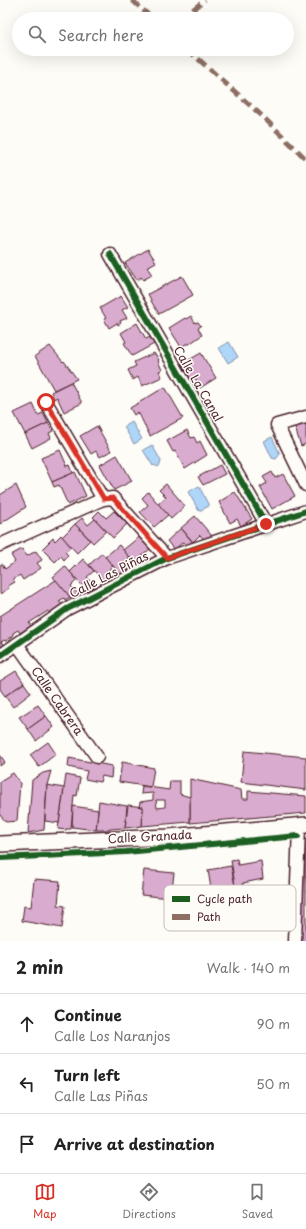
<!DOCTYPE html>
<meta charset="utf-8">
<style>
body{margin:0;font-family:"Playpen Sans",sans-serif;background:#f6f6f6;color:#222}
.stop{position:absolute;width:12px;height:12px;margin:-9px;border:3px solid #d93025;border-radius:50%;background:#fff}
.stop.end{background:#d93025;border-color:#fff;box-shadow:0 1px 4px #0008}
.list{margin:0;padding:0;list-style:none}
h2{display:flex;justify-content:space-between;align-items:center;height:52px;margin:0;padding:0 16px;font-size:17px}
h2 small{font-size:13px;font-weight:400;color:#767676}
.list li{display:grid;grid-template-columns:26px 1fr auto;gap:12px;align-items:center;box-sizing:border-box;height:60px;padding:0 16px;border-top:1px solid #e0e0e0}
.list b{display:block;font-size:15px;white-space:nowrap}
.list p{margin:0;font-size:13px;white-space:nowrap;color:#767676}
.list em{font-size:13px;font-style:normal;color:#767676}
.icon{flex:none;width:22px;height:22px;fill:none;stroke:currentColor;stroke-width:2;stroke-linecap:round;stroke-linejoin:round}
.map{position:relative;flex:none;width:306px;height:941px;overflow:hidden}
.search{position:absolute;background:#fff;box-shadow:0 4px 16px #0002;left:12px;right:12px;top:12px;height:44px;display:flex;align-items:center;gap:10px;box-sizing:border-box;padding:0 14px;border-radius:22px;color:#767676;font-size:15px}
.sheet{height:232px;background:#fff}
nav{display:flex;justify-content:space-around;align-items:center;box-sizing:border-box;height:56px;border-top:1px solid #e0e0e0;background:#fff;font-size:11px;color:#767676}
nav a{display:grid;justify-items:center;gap:2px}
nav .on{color:#d93025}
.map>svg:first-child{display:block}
.water{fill:#aed6f8;stroke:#868da6}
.building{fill:#d9abce;stroke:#4a1f2b;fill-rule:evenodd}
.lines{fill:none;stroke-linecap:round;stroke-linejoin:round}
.minor-casing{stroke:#4a1f2b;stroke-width:15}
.tertiary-casing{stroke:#4a1f2b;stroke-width:18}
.minor{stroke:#fdfcf7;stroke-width:12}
.tertiary{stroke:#fdfcf7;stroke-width:15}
.quiet{stroke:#8d6e63;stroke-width:5;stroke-dasharray:10 5;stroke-linecap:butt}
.cycleway-casing{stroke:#fdfcf7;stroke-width:8}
.cycleway{stroke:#1b5e20;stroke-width:6}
.route{stroke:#d93025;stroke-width:5}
.labels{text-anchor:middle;stroke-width:3;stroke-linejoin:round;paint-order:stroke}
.street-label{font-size:12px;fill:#4a1f2b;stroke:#fdfcf7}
.key{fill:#fdfcf7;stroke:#c7baba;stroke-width:1}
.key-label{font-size:11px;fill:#4a1f2b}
</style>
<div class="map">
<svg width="306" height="941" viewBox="0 0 306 941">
<rect width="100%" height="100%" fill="#fdfcf7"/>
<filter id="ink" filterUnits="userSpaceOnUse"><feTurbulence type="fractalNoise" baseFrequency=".025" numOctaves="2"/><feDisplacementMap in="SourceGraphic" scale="8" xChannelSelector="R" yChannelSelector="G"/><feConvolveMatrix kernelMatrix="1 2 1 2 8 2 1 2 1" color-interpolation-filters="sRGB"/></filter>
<g filter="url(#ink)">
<g class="water">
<path d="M229 342 238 357 228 363 219 348Z"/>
<path d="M132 422 142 439 134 444 124 427Z"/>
<path d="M272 437 280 454 276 459 272 458 264 441Z"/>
<path d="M152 445 161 461 160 465 158 467 154 465 153 466 143 450Z"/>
<path d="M199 486 209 506 199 511 188 492Z"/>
</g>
<g class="building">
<path d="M148 249 156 262 147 267 152 275 143 280 141 277 137 280 125 263Z"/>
<path d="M182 276 193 295 159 314 151 301V300L148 294Z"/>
<path d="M121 296 128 307 122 310 127 318 120 321 121 323 118 325 117 323 109 328 104 319 106 318 100 308Z"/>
<path d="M191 316 195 323 198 322 201 326 198 328 202 335 188 345V343L181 347 169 328 185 318 186 319Z"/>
<path d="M137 323 146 339 150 337 154 344 132 356 124 343 126 342 121 333Z"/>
<path d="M50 346 63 362 64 361 77 379 54 390 35 356Z"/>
<path d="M154 353 155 355H156L159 360 158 361 162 370 159 371 162 377 142 386 138 377 133 380 128 370 136 366 134 362Z"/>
<path d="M201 353 216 378 200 388 195 378 191 380 182 364Z"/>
<path d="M71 382 82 403 64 412 57 397 54 399 51 392Z"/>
<path d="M165 387 183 418 150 436 138 412 134 415 130 408Z"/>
<path d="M33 404 38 415 43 413 48 423 25 434 14 413Z"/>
<path d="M306 421V444L301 446 294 425Z"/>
<path d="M48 423 53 431 49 433 51 438 32 448 25 434Z"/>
<path d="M97 426 111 451 100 457 96 451 91 454 80 436Z"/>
<path d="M187 430 191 438 194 437 197 443 200 441 207 455 185 469 175 451 173 452 167 441Z"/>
<path d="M60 450 67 466 70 465 73 473 52 482 41 458Z"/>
<path d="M117 455 132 481 114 490 100 465Z"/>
<path d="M220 465 225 474 203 485 198 477Z"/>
<path d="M75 472 86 496 68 505 59 485 54 487 52 482Z"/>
<path d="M272 472 275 478 283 474 295 496 272 509 260 487 267 483 263 477Z"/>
<path d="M166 484 185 506 171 519 158 504 166 497 159 490Z"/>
<path d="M16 485 26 507 0 524V495Z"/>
<path d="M148 492 168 515 154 527 140 512 148 505 142 498Z"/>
<path d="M235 492 252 519 241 526 237 519 230 523 219 502Z"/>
<path d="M99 511 106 518 114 511 127 524 113 538 93 517Z"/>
<path d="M195 516 212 536 206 542 200 535 193 542 181 528Z"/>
<path d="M82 518 88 525 95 519 106 531 93 543 75 524Z"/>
<path d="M75 524 90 540 77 553 62 537Z"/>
<path d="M181 528 194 544 189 549 183 542 174 550 167 541Z"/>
<path d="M61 535 71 547 65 552 68 555 64 560 61 556 55 562 42 549 53 538 55 541Z"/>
<path d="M139 537 150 549 141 557 146 564 140 569 123 550Z"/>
<path d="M119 545 130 558 124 564 130 571 123 577 105 557Z"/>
<path d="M22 549 27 556 36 551 42 560 37 563 41 568 23 580 20 575 13 580 15 582 8 586 9 588 0 594V565L2 564 5 569 15 562 11 555Z"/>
<path d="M102 553 113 566 106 572 112 579 106 584 89 565Z"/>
<path d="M83 559 94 571 87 577 94 586 88 592 70 572Z"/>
<path d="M65 566 77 580 71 586 79 595 72 600 53 577Z"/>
<path d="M56 580 70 597 65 600 64 598 59 601 62 605 50 614 48 611 29 623 31 626 20 633 18 630 13 633 14 635 12 637 5 641 4 640 1 642 4 645 0 647V616Z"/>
<path d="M16 671 24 683 5 696 0 689V681Z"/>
<path d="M24 683 31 693 13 707 5 696Z"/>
<path d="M38 705 46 716 28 729 19 717Z"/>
<path d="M46 716 54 727 36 741 28 729Z"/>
<path d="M48 742 56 754 39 767 30 755Z"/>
<path d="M244 751 306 757V790L241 782Z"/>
<path d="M0 755 5 762 0 766Z"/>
<path d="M69 758 112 766 111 778 102 776 100 782 85 779 87 771 68 767Z"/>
<path d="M122 762 154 768 151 787 119 782Z"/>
<path d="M51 771 47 785 44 830 28 833 32 780 43 773Z"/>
<path d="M13 773 20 783 17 821 6 822 0 815V781Z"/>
<path d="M66 775 80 778 77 796 74 795 71 829H66V830L58 829Z"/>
<path d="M190 779 241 790 242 799H248V791L306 796V813L190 823Z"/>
<path d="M170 781H180V794L190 797V822L142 826 143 807H139L140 802 153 800V793L141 794 142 786 169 790ZM156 800H165V807L157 808Z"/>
<path d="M47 785 64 788 59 823 45 821Z"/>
<path d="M99 801 127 806 125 828 110 829 109 830H96Z"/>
<path d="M128 805 143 807 142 826 125 828Z"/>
<path d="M73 806 98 810 96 830 72 827Z"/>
<path d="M306 838V941H300V839Z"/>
<path d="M237 859 238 865 261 861 263 879 243 883 247 904 238 905 231 860Z"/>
<path d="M231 866 236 891 212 895 208 870Z"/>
<path d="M144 870 174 873 171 898 141 895Z"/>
<path d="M34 879 60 881 58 905 65 906 62 928 22 921 24 906 31 907Z"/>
</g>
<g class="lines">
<defs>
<g id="minor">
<path d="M110 254 266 524"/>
<path d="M46 402 103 499"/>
<path d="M306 417 277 425 306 485"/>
<path d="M0 545 103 499 113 498 167 558"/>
<path d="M17 644 97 757"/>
<path d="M0 656 67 609 167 558 306 511"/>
<path d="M295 941 299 826"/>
</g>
<path id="tertiary" d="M0 844 168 837 306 825"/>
</defs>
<use href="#minor" class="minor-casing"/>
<use href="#tertiary" class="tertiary-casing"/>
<use href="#minor" class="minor"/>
<use href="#tertiary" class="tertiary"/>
<g class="quiet">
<path d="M132 0 153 19"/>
<path d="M181 19 205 0"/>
<path d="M187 49 261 115 306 159"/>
</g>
<defs>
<g id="cycleway">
<path d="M110 254 266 524"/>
<path d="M0 656 67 609 167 558 306 511"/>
<path d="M0 858 126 852 298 836"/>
</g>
</defs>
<use href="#cycleway" class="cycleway-casing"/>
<use href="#cycleway" class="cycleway"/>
</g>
</g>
<g class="lines" filter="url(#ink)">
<path class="route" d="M46 402 104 499 113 498 167 558 266 524"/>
</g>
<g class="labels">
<g class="street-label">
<text transform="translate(198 384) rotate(60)" y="4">Calle La Canal</text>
<text transform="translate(109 575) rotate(-27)" y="4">Calle Las Piñas</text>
<text transform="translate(57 701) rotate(55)" y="4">Calle Cabrera</text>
<text transform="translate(150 837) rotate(-3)" y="4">Calle Granada</text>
</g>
</g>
<rect x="164" y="885" width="132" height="46" rx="6" class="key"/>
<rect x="172" y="896" width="18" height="6" fill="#1b5e20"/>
<rect x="172" y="914" width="18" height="6" fill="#8d6e63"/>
<g class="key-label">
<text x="197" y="903">Cycle path</text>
<text x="197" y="921">Path</text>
</g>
</svg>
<div class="stop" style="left:46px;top:402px"></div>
<div class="stop end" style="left:266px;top:524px"></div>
<div class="search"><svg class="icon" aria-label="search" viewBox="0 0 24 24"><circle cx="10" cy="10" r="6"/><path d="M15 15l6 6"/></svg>Search here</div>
</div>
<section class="sheet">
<h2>2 min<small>Walk · 140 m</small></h2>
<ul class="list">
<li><svg class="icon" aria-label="ahead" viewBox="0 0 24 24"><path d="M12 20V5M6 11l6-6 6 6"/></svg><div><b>Continue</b><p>Calle Los Naranjos</p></div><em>90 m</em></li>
<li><svg class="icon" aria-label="left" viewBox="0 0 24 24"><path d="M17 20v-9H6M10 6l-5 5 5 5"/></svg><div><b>Turn left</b><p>Calle Las Piñas</p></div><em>50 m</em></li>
<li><svg class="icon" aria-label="arrive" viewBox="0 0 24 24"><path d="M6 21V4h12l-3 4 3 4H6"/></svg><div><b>Arrive at destination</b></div></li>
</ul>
</section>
<nav>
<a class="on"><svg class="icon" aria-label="map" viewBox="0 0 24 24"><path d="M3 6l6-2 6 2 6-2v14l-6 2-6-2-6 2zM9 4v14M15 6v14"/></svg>Map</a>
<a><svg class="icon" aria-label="directions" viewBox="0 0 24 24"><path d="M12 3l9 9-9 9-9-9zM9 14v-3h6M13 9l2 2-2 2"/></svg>Directions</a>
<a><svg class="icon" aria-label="saved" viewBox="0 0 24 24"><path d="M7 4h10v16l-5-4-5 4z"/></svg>Saved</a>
</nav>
